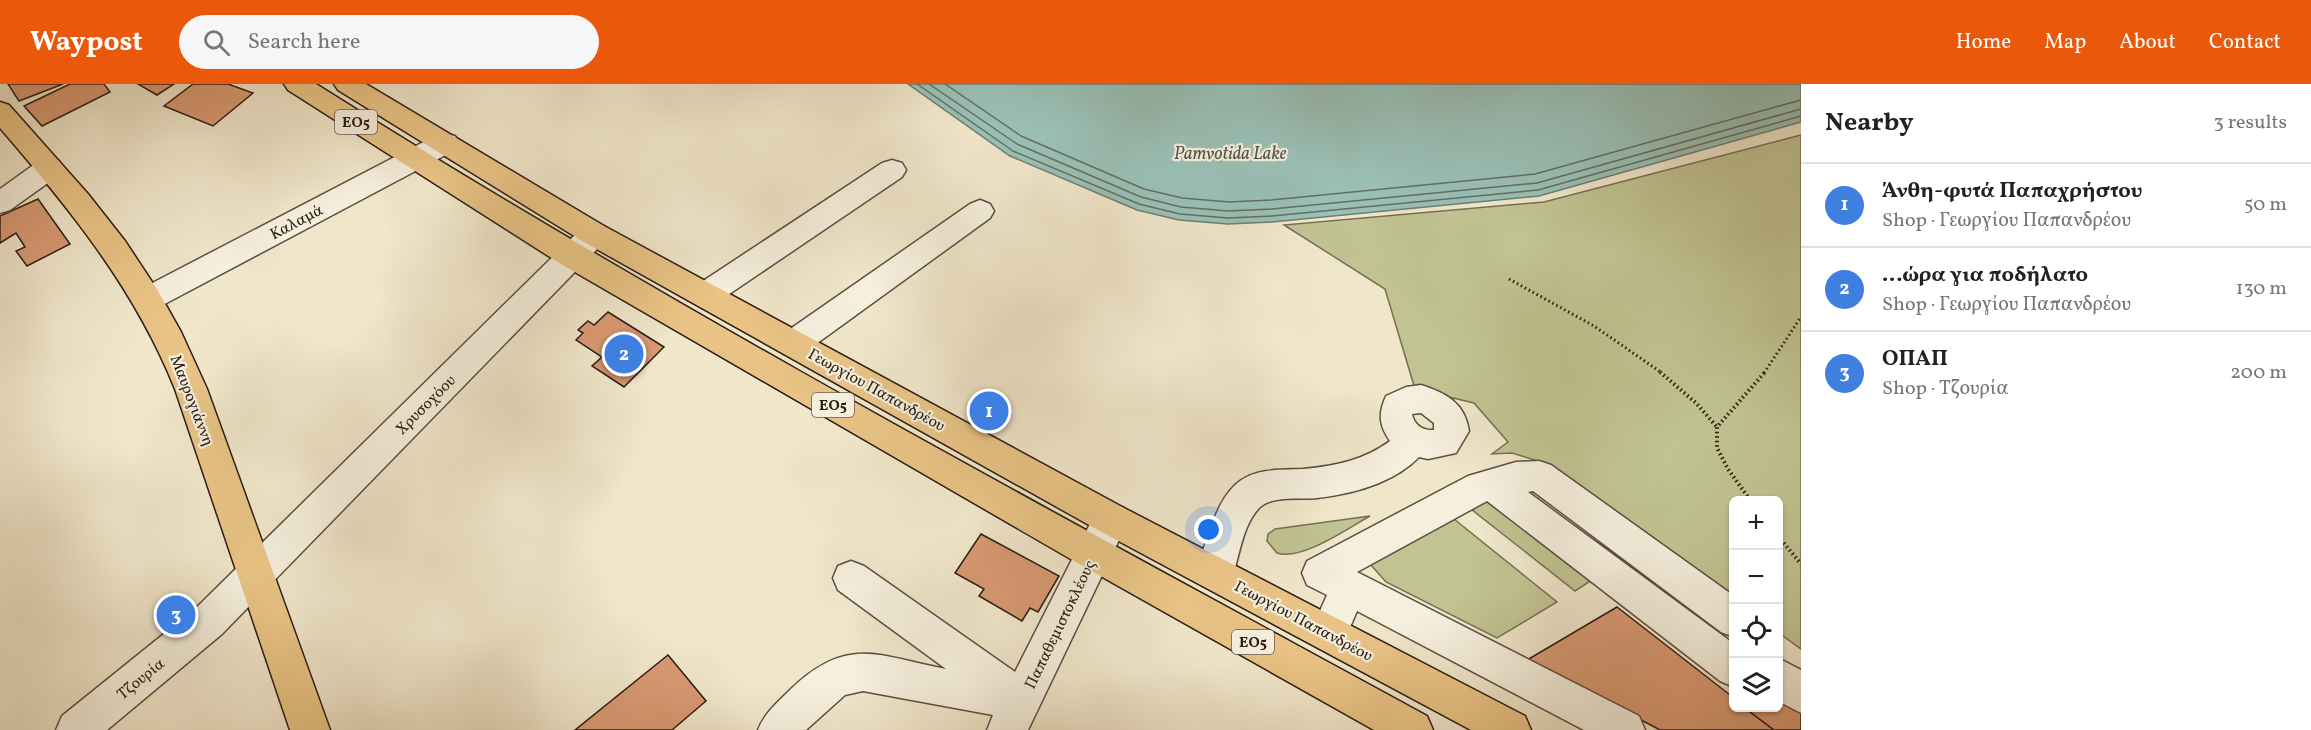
<!DOCTYPE html>
<meta charset="utf-8">
<style>
body{margin:0;font-family:Vollkorn,serif;background:#f6f6f6;color:#222}
.controls{position:absolute;right:18px;bottom:18px;display:grid;overflow:hidden;border-radius:9px;box-shadow:0 2px 4px #0004}
.controls button{width:54px;height:54px;display:grid;place-items:center;padding:0;border:0;border-bottom:2px solid #e0e0e0;background:#fff;color:#222;font:30px sans-serif}
.you{position:absolute;left:1209px;top:446px;width:21px;height:21px;margin:-15px;border:4px solid #fff;border-radius:50%;background:#1a73e8;box-shadow:0 0 0 9px #1a73e833}
.badge{display:grid;place-items:center;width:39px;height:39px;border-radius:50%;background:#ea580c;color:#fff;font-size:20px;font-weight:700}
.pin{position:absolute;translate:-50% -50%;border:3px solid #fff;box-shadow:0 2px 6px #0006}
.list{margin:0;padding:0;list-style:none}
h2{display:flex;justify-content:space-between;align-items:center;height:78px;margin:0;padding:0 24px;font-size:26px}
h2 small{font-size:20px;font-weight:400;color:#767676}
.list li{display:grid;grid-template-columns:39px 1fr auto;gap:18px;align-items:center;box-sizing:border-box;height:84px;padding:0 24px;border-top:2px solid #e0e0e0}
.list b{display:block;font-size:22px;white-space:nowrap}
.list p{margin:0;font-size:20px;white-space:nowrap;color:#767676}
.list em{font-size:20px;font-style:normal;color:#767676}
.icon{flex:none;width:33px;height:33px;fill:none;stroke:currentColor;stroke-width:2;stroke-linecap:round;stroke-linejoin:round}
.map{position:relative;flex:none;width:1801px;height:646px;overflow:hidden}
header{display:flex;align-items:center;gap:36px;box-sizing:border-box;height:84px;padding:0 30px;background:#ea580c;color:#fff}
header strong{font-size:28px}
nav{display:flex;gap:33px;margin-inline-start:auto;font-size:21px}
.search{width:420px;height:54px;background:#f6f6f6;display:flex;align-items:center;gap:15px;box-sizing:border-box;padding:0 21px;border-radius:33px;color:#767676;font-size:22px}
main{display:flex}
aside{flex:1;background:#fff}
.map>svg:first-child{display:block}
.green{fill:#c1c392;stroke:#767052;stroke-width:1.5}
.water{fill:#9ac0b6;stroke:#6e7e75;stroke-width:1.5}
.lines{fill:none;stroke-linecap:round;stroke-linejoin:round}
.shore{stroke:#626e64;stroke-width:1.5}
.building{fill:#d89972;stroke:#2b1c13;stroke-width:1.5}
.minor-casing{stroke:#5c4e41;stroke-width:3}
.major-casing{stroke:#2b1c13;stroke-width:3}
.path-far1{stroke:#2b1c13;stroke-width:3;stroke-dasharray:1.5 3;stroke-linecap:butt}
.path{stroke:#2b1c13;stroke-width:4;stroke-dasharray:1.5 3;stroke-linecap:butt}
.minor{fill:#f5efdd;fill-rule:evenodd}
.major{fill:#e8c385;fill-rule:evenodd}
.labels{text-anchor:middle;stroke-width:4.5;stroke-linejoin:round;paint-order:stroke}
.shield{fill:#f5efdd;stroke:#685b50;stroke-width:1.5}
.shield-label{font-size:15px;font-weight:bold;fill:#2b1c13}
.street-label{font-size:16px;fill:#2b1c13;stroke:#f5efdd}
.water-label{font-size:18px;font-style:italic;fill:#52554c;stroke:#f5efdd}
</style>
<header>
<strong>Waypost</strong>
<div class="search"><svg class="icon" aria-label="search" viewBox="0 0 24 24"><circle cx="10" cy="10" r="6"/><path d="M15 15l6 6"/></svg>Search here</div>
<nav><a>Home</a><a>Map</a><a>About</a><a>Contact</a></nav>
</header>
<main>
<div class="map">
<svg width="1801" height="646" viewBox="0 0 1801 646">
<rect width="100%" height="100%" fill="#f0e6ca"/>
<filter id="stains"><feTurbulence type="fractalNoise" baseFrequency=".00333" numOctaves="4"/><feColorMatrix values="0 0 0 0 .2 0 0 0 0 .09 0 0 0 0 .02 0 0 0 .5 -.17"/></filter>
<radialGradient id="worn" r=".72"><stop offset=".6" stop-color="#630" stop-opacity="0"/><stop offset="1" stop-color="#630" stop-opacity=".3"/></radialGradient>
<g class="green">
<path d="M1801 51V565L1779 549 1778 416H1734L1733 516 1538 377 1512 369 1492 370 1508 358 1474 319 1415 305 1385 205 1284 141 1544 118Z"/>
<path d="M1489 415 1592 496 1575 507 1471 425Z"/>
<path d="M1370 432C1348 444 1302 477 1277 469L1267 457 1268 450 1275 445Z"/>
<path d="M1454 435 1557 518 1497 554 1386 498 1370 480Z"/>
</g>
<path class="water" d="M908 0H1801V38L1539 112 1272 138 1228 140 1179 136 1137 126 1010 72Z"/>
<g class="lines">
<g class="shore">
<path d="M917 0 1013 67 1139 120 1180 130 1228 134 1272 132 1538 106 1801 32"/>
<path d="M929 0 1017 60 1141 113 1181 123 1228 127 1272 125 1537 99 1801 25"/>
<path d="M945 0 1021 52 1144 105 1182 114 1229 118 1271 116 1535 90 1801 16"/>
</g>
</g>
<g class="building">
<path d="M8 0H63L19 17Z"/>
<path d="M70 0H104L110 8 42 42 24 22Z"/>
<path d="M138 0H174L157 11Z"/>
<path d="M193 0H228L253 9 213 42 164 22Z"/>
<path d="M38 115 70 160 27 182 16 167 25 163 16 149 0 159V132Z"/>
<path d="M608 228 664 263 624 303 592 282 602 273 576 256 583 249 578 246 588 237 594 241Z"/>
<path d="M981 450 1059 492 1038 528 1030 524 1022 537 979 512 984 505 955 489Z"/>
<path d="M1617 523 1734 614V624H1745L1774 646H1660L1527 576Z"/>
<path d="M668 571 706 617 672 646H575Z"/>
<path d="M1778 573 1801 590V646H1774L1745 624H1778Z"/>
</g>
<g class="lines">
<defs>
<g id="minor">
<path d="M445 50 455 52 459 59 455 66 159 223 148 227 137 223 133 215 137 207 435 52Z"/>
<path d="M49 74 59 77 63 84 59 91 10 126 0 129V105L39 77Z"/>
<path d="M892 76 902 79 906 86 902 93 716 219 705 223 694 219 690 211 694 203 882 79Z"/>
<path d="M980 116 990 120 994 127 990 134 805 268 794 272 783 268 778 259 783 250 970 120Z"/>
<path d="M594 139 604 142 609 150 604 158 222 550 107 646H56L62 632 196 524 584 142Z"/>
<path d="M1421 301C1446 309 1465 319 1469 347L1456 369 1428 375 1419 373C1394 399 1352 410 1317 414 1300 416 1272 411 1259 424 1240 445 1240 476 1229 501L1216 506 1203 501C1195 484 1202 470 1208 452 1214 434 1223 409 1240 397 1259 384 1282 386 1303 385 1336 382 1364 376 1390 357 1379 341 1378 330 1386 312L1406 303ZM1421 329 1434 339V346C1423 347 1414 341 1412 330Z"/>
<path d="M1539 377 1551 381 1734 512V553L1721 548 1533 407 1528 408 1734 560V603L1720 597 1487 417 1357 488 1639 632 1645 646H1584L1357 527 1342 562 1329 567 1316 562 1310 549 1327 511 1307 501 1302 489 1307 477 1468 392 1516 378Z"/>
<path d="M1111 419 1124 424 1129 435 1028 646H987L993 631 863 607 845 611 806 646H758C765 628 779 617 792 604 849 550 881 573 946 585L838 506 833 494 838 482 851 477 864 482 1015 588 1098 424Z"/>
<path d="M1778 574 1801 586V629L1778 617Z"/>
</g>
<g id="major">
<path d="M284 0H316C676 227 1053 428 1427 632L1433 646H1374L1081 481 561 180 288 6Z"/>
<path d="M334 0H366L604 142 1124 424 1525 632 1531 646H1471L1098 446 584 158 338 6Z"/>
<path d="M0 18 9 21 88 110 125 157 158 207 181 248 207 305 330 646H290L175 305C135 205 70 125 0 44Z"/>
</g>
</defs>
<use href="#minor" class="minor-casing"/>
<use href="#major" class="major-casing"/>
<g class="path-far1">
<path d="M1509 195 1594 242 1662 289"/>
<path d="M1764 289 1801 233"/>
</g>
<g class="path">
<path d="M1660 288 1696 319 1717 343"/>
<path d="M1750 416 1728 385 1717 364V343L1765 288"/>
<path d="M1778 452 1801 480"/>
</g>
<use href="#minor" class="minor"/>
<use href="#major" class="major"/>
</g>
<g class="labels">
<g class="shield">
<rect x="335" y="26" width="42" height="24" rx="4.5"/>
<rect x="812" y="309" width="42" height="24" rx="4.5"/>
<rect x="1232" y="546" width="42" height="24" rx="4.5"/>
</g>
<g class="shield-label">
<text x="356" y="43">ΕΟ5</text>
<text x="833" y="326">ΕΟ5</text>
<text x="1253" y="563">ΕΟ5</text>
</g>
<g class="street-label">
<text transform="translate(296 137) rotate(-28)" y="6">Καλαμά</text>
<text transform="translate(877 305) rotate(29)" y="6">Γεωργίου Παπανδρέου</text>
<text transform="translate(193 316) rotate(69)" y="6">Μαυρογιάννη</text>
<text transform="translate(425 320) rotate(-45)" y="6">Χρυσοχόου</text>
<text transform="translate(1304 536) rotate(28)" y="6">Γεωργίου Παπανδρέου</text>
<text transform="translate(1059 540) rotate(-64)" y="6">Παπαθεμιστοκλέους</text>
<text transform="translate(140 594) rotate(-39)" y="6">Τζουρία</text>
</g>
<g class="water-label">
<text x="1230" y="75">Pamvotida Lake</text>
</g>
</g>
<rect width="100%" height="100%" filter="url(#stains)"/>
<rect width="100%" height="100%" fill="url(#worn)"/>
</svg>
<div class="controls">
<button>+</button>
<button>−</button>
<button><svg class="icon" aria-label="locate" viewBox="0 0 24 24"><circle cx="12" cy="12" r="6"/><path d="M12 2v4M12 18v4M2 12h4M18 12h4"/></svg></button>
<button><svg class="icon" aria-label="layers" viewBox="0 0 24 24"><path d="M12 4l9 5-9 5-9-5zM3 14l9 5 9-5"/></svg></button>
</div>
<div class="you"></div>
<div class="pin badge" style="left:989px;top:327px;background:#3f7fe0">1</div>
<div class="pin badge" style="left:624px;top:270px;background:#3f7fe0">2</div>
<div class="pin badge" style="left:176px;top:531px;background:#3f7fe0">3</div>
</div>
<aside>
<h2>Nearby<small>3 results</small></h2>
<ul class="list">
<li><span class="badge" style="background:#3f7fe0">1</span><div><b>Άνθη-φυτά Παπαχρήστου</b><p>Shop · Γεωργίου Παπανδρέου</p></div><em>50 m</em></li>
<li><span class="badge" style="background:#3f7fe0">2</span><div><b>...ώρα για ποδήλατο</b><p>Shop · Γεωργίου Παπανδρέου</p></div><em>130 m</em></li>
<li><span class="badge" style="background:#3f7fe0">3</span><div><b>ΟΠΑΠ</b><p>Shop · Τζουρία</p></div><em>200 m</em></li>
</ul>
</aside>
</main>
